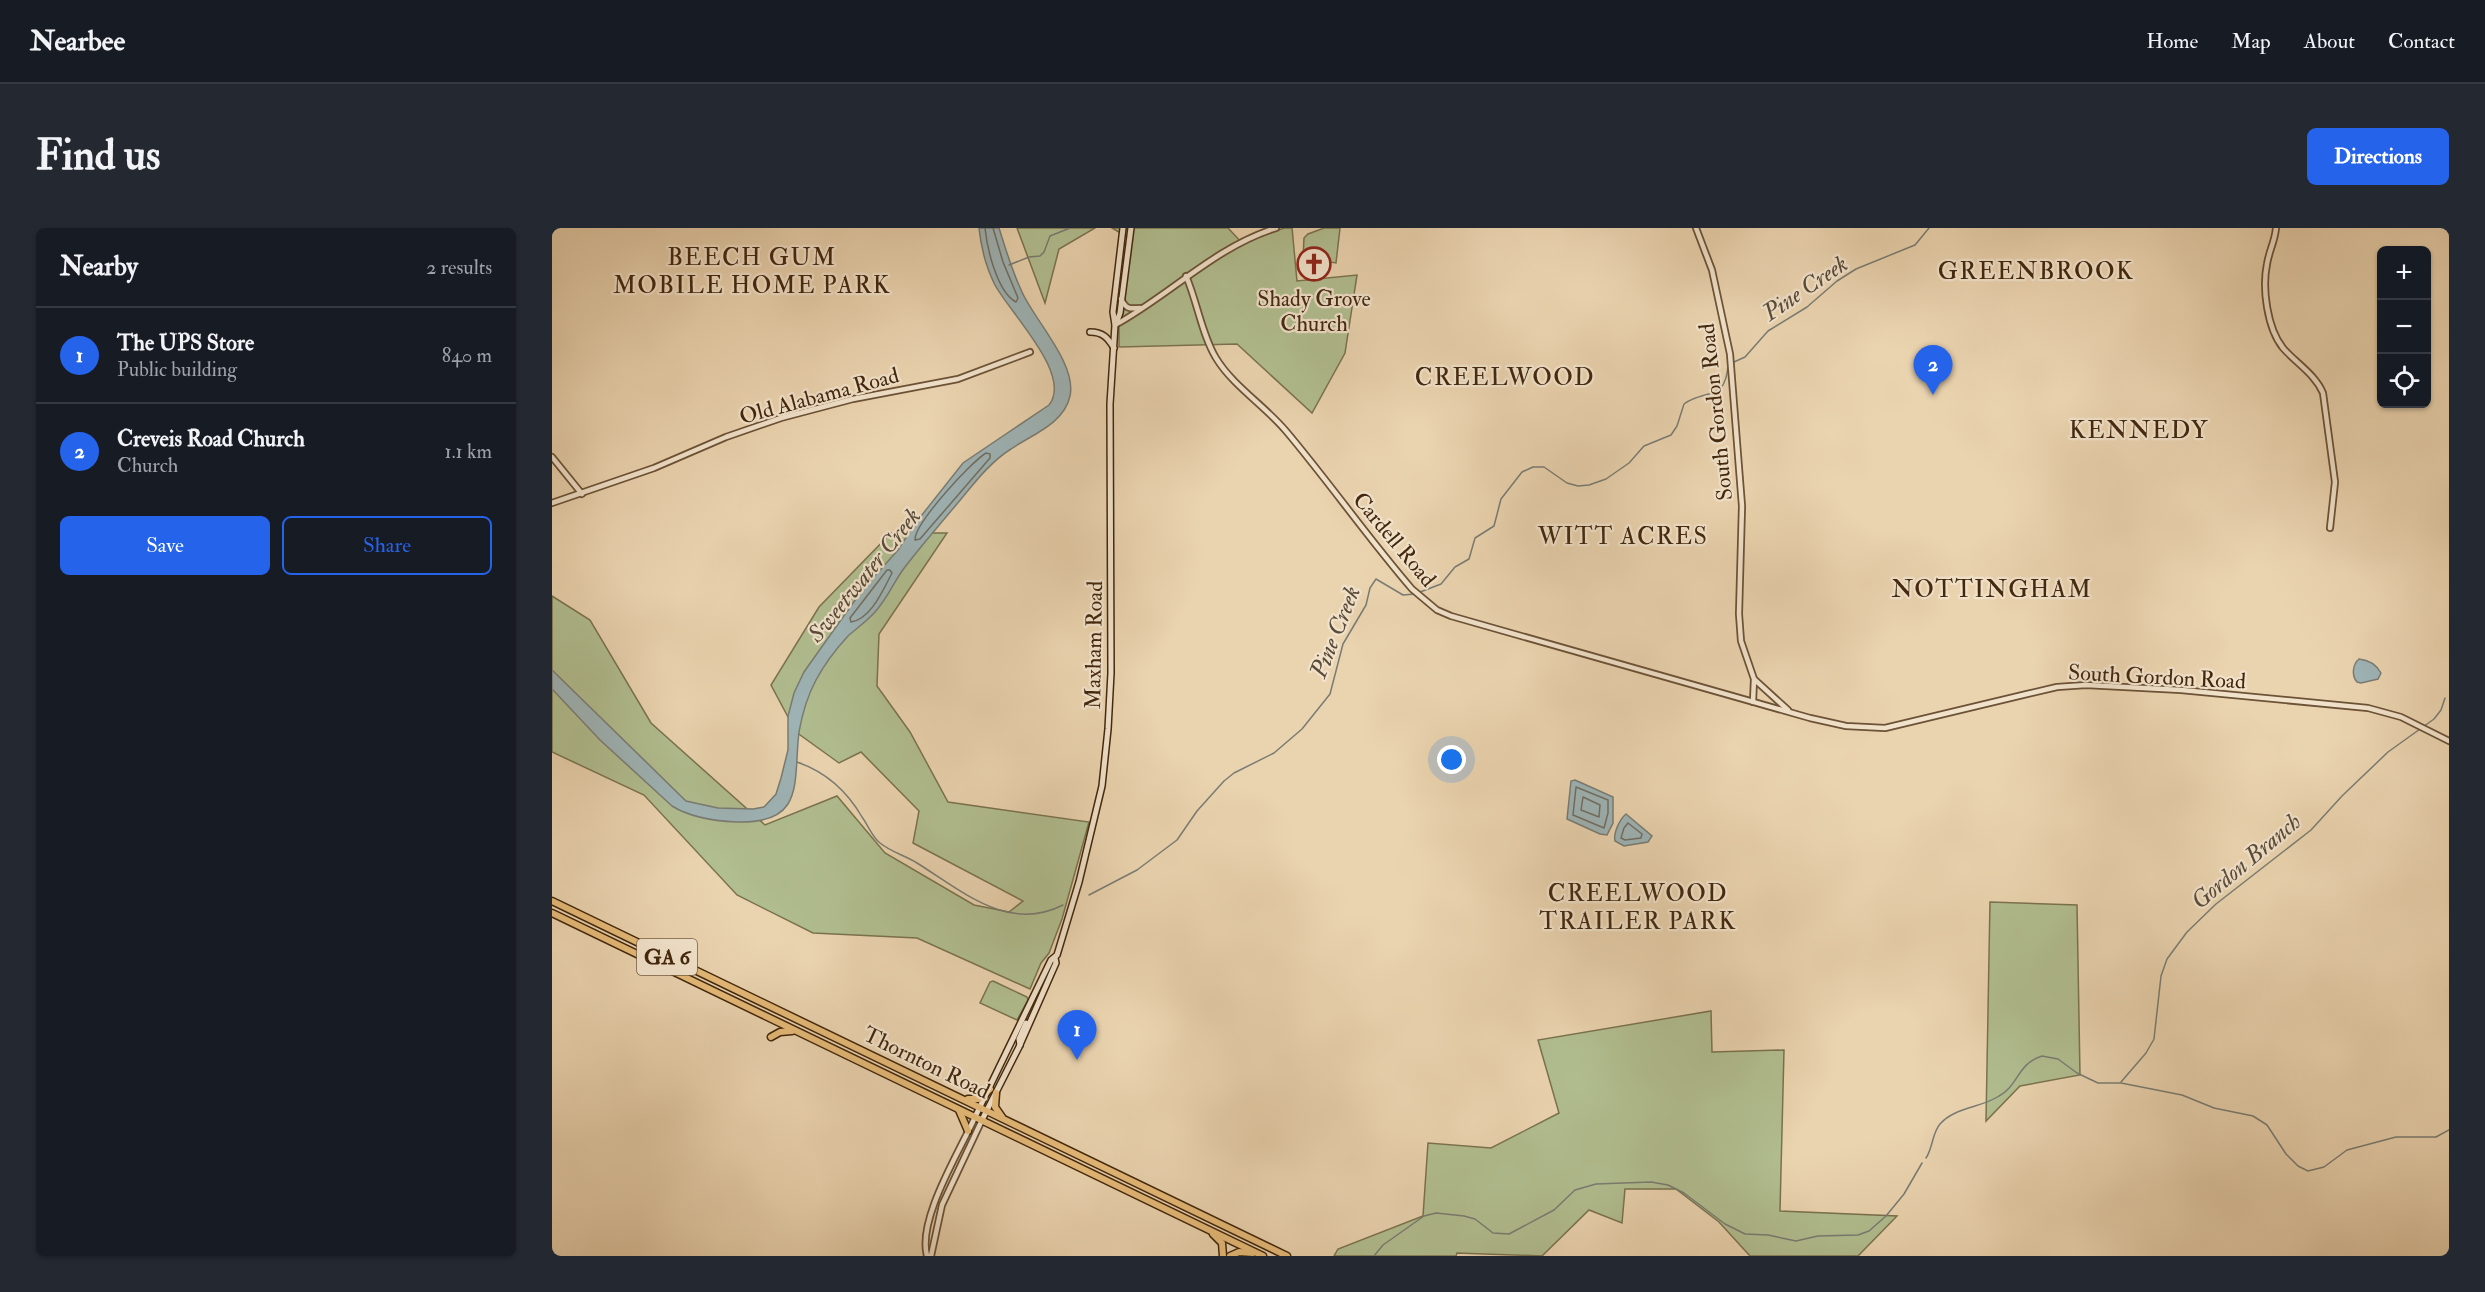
<!DOCTYPE html>
<meta charset="utf-8">
<style>
body{margin:0;font-family:"IM FELL Double Pica",serif;background:#242831;color:#f1f3f6}
.controls{position:absolute;right:18px;top:18px;display:grid;overflow:hidden;border-radius:9px;box-shadow:0 2px 4px #0004}
.controls button{width:54px;height:54px;display:grid;place-items:center;padding:0;border:0;border-bottom:2px solid #363941;background:#171b24;color:#f1f3f6;font:30px sans-serif}
.you{position:absolute;left:900px;top:532px;width:21px;height:21px;margin:-15px;border:4px solid #fff;border-radius:50%;background:#1a73e8;box-shadow:0 0 0 9px #1a73e833}
.badge{display:grid;place-items:center;width:39px;height:39px;border-radius:50%;background:#2563eb;color:#fff;font-size:20px;font-weight:700}
.pin{position:absolute;translate:-50% -50px;filter:drop-shadow(0 2px 3px #0008)}
.pin::after{content:'';position:absolute;top:32px;width:21px;height:18px;background:inherit;clip-path:polygon(0 0,100% 0,50% 100%)}
.list{margin:0;padding:0;list-style:none}
h2{display:flex;justify-content:space-between;align-items:center;height:78px;margin:0;padding:0 24px;font-size:26px}
h2 small{font-size:20px;font-weight:400;color:#9ea1a6}
.list li{display:grid;grid-template-columns:39px 1fr auto;gap:18px;align-items:center;box-sizing:border-box;height:96px;padding:0 24px;border-top:2px solid #363941}
.list b{display:block;font-size:22px;white-space:nowrap}
.list p{margin:0;font-size:20px;white-space:nowrap;color:#9ea1a6}
.list em{font-size:20px;font-style:normal;color:#9ea1a6}
.actions{display:flex;gap:12px;padding:18px 24px}
.actions a{flex:1;padding:14px 0;border:2px solid #2563eb;border-radius:9px;text-align:center;font-size:21px;color:#2563eb}
.actions .main{background:#2563eb;color:#fff}
.icon{flex:none;width:33px;height:33px;fill:none;stroke:currentColor;stroke-width:2;stroke-linecap:round;stroke-linejoin:round}
.map{position:relative;flex:none;width:1897px;height:1028px;overflow:hidden;border-radius:9px}
header{display:flex;align-items:center;gap:36px;box-sizing:border-box;height:84px;padding:0 30px;background:#171b24;border-bottom:2px solid #363941}
header strong{font-size:28px}
nav{display:flex;gap:33px;margin-inline-start:auto;font-size:21px}
.intro{display:flex;align-items:center;justify-content:space-between;box-sizing:border-box;height:144px;padding:0 36px}
h1{margin:0;font-size:42px}
.button{padding:15px 27px;border-radius:9px;background:#2563eb;color:#fff;font-size:21px;font-weight:700}
main{display:flex;gap:36px;padding:0 36px}
aside{flex:1;background:#171b24;border-radius:9px;box-shadow:0 2px 4px #0004}
.map>svg:first-child{display:block}
.green{fill:#b1be90;stroke:#7a724e;stroke-width:1.5}
.water{fill:#9eb4b7;stroke:#797c73;stroke-width:1.5}
.lines{fill:none;stroke-linecap:round;stroke-linejoin:round}
.shore{stroke:#706e62;stroke-width:1.5}
.stream{stroke:#797c73;stroke-width:1.5}
.tertiary-casing{stroke:#6c5236;stroke-width:8}
.secondary-casing{stroke:#42270d;stroke-width:8}
.trunk-casing{stroke:#42270d;stroke-width:9}
.tertiary{stroke:#f1e2cb;stroke-width:4.5}
.secondary{stroke:#f1e2cb;stroke-width:5}
.trunk{stroke:#e5ba78;stroke-width:6}
.labels{text-anchor:middle;stroke-width:4.5;stroke-linejoin:round;paint-order:stroke}
.shield{fill:#f1e2cb;stroke:#765f46;stroke-width:1.5}
.shield-label{font-size:21px;font-weight:bold;fill:#42270d}
.poi-label{font-size:22px;fill:#42270d;stroke:#f1e2cb}
.street-label{font-size:22px;fill:#42270d;stroke:#f1e2cb}
.neighbourhood-label{font-size:24px;letter-spacing:1.5px;fill:#42270d;stroke:#f1e2cb}
.water-label{font-size:24px;font-style:italic;fill:#594a38;stroke:#f1e2cb}
</style>
<header>
<strong>Nearbee</strong>
<nav><a>Home</a><a>Map</a><a>About</a><a>Contact</a></nav>
</header>
<div class="intro"><h1>Find us</h1><a class="button">Directions</a></div>
<main>
<aside>
<h2>Nearby<small>2 results</small></h2>
<ul class="list">
<li><span class="badge">1</span><div><b>The UPS Store</b><p>Public building</p></div><em>840 m</em></li>
<li><span class="badge">2</span><div><b>Creveis Road Church</b><p>Church</p></div><em>1.1 km</em></li>
</ul>
<div class="actions"><a class="main">Save</a><a>Share</a></div>
</aside>
<div class="map">
<svg width="1897" height="1028" viewBox="0 0 1897 1028">
<rect width="100%" height="100%" fill="#ead3af"/>
<filter id="stains"><feTurbulence type="fractalNoise" baseFrequency=".00333" numOctaves="4"/><feColorMatrix values="0 0 0 0 .2 0 0 0 0 .09 0 0 0 0 .02 0 0 0 .5 -.17"/></filter>
<radialGradient id="worn" r=".72"><stop offset=".6" stop-color="#630" stop-opacity="0"/><stop offset="1" stop-color="#630" stop-opacity=".3"/></radialGradient>
<g class="green">
<path d="M465 0H543L507 21 493 75Z"/>
<path d="M560 0H676L690 15 732 0H740L745 53 805 47 793 125 760 185 685 116 567 119V91L579 11Z"/>
<path d="M772 0H788L784 35 759 31 757 33 751 30 752 10 756 6Z"/>
<path d="M339 305H395L327 406 325 458 358 504 396 574 537 594 510 691 497 725 489 735 478 761 365 710 261 705 185 667 92 567 0 524V368L38 392 99 495 213 597 285 568 333 625 422 677 457 684 471 673 361 615 367 583 309 524 287 535 244 504 219 457 267 379Z"/>
<path d="M1438 674 1525 677 1528 847 1468 858 1434 893Z"/>
<path d="M441 753 475 769 476 772 465 792 428 775 438 754Z"/>
<path d="M1159 783 1160 824 1232 822 1228 983 1345 988 1306 1028H1198L1167 994 1124 961H1073L1070 995 1037 982 990 1028 905 1025 904 1028H782L786 1021 871 988 876 915 939 920 1007 885 986 812Z"/>
</g>
<g class="water">
<path d="M427 0H447C454 22 460 43 470 64 483 93 525 136 518 168 512 196 479 207 459 221 435 236 418 261 399 283 384 301 368 319 353 339 342 353 336 370 323 384 315 393 305 400 296 408 285 420 272 437 264 452 256 467 250 487 247 504 241 554 254 596 185 594 163 593 139 590 120 578L48 512 0 461V442L134 573 166 580 201 581 212 579 224 566 229 550 236 522V488L242 465 252 444 264 427 311 361 346 322 362 297 411 235 497 177C521 147 458 85 443 57 434 39 429 20 427 0Z"/>
<path d="M1807 431C1817 432 1824 436 1829 445L1826 451 1809 455 1805 454C1799 447 1801 436 1807 431Z"/>
<path d="M1023 552 1061 569V595L1055 607 1048 606 1015 591 1019 553Z"/>
<path d="M1074 586 1100 608 1096 614 1072 618 1063 613C1061 605 1068 591 1074 586Z"/>
</g>
<g class="lines">
<g class="shore">
<path d="M433 0C435 20 445 64 464 74L466 70 451 34 441 0"/>
<path d="M434 225 438 226V230L368 311 363 312C362 296 418 235 434 225Z"/>
<path d="M335 342H338L340 345C331 362 319 391 299 394L298 390Z"/>
<path d="M1024 559 1056 572V585L1052 600 1021 587Z"/>
<path d="M1031 569 1048 577 1047 589 1029 582Z"/>
<path d="M1076 595 1090 606 1089 610 1073 612 1069 610 1072 600Z"/>
</g>
<g class="stream">
<path d="M457 37 477 29 488 28 492 24 498 8 518 0"/>
<path d="M1182 134 1193 129 1216 103 1255 79 1285 53 1304 41 1363 17 1377 0"/>
<path d="M245 534C274 544 295 563 310 589 316 597 320 609 328 615 339 624 354 628 365 635 410 663 456 705 511 677"/>
<path d="M537 667 585 642 625 612 645 583 672 553 682 545 722 525 750 501 778 466 791 416 814 377 818 360 824 351 851 367 863 366 889 356 903 339 917 331 923 310 942 298 949 271 970 244 981 239H992L1015 255 1026 258 1037 257 1054 251 1077 235 1092 218 1119 207 1125 198 1132 176C1152 161 1174 174 1176 137"/>
<path d="M1569 854 1594 825 1602 811 1609 748 1615 731 1635 704 1664 676 1759 602 1790 568 1836 524 1882 491 1889 482 1893 470"/>
<path d="M1374 930C1381 920 1380 905 1388 896 1403 879 1429 880 1447 868 1467 857 1465 836 1490 828L1506 831 1525 845 1546 855H1569L1630 867 1662 880 1701 888 1715 897 1734 926 1746 938 1756 943 1772 939 1795 922 1844 909H1884L1897 902"/>
<path d="M822 1028 831 1017 872 988 884 985 912 988 923 991 941 1005 957 1006 1002 982 1023 962 1044 956 1099 954 1116 957 1132 965 1173 996 1193 1006 1216 1007 1244 1013 1266 1008 1306 1007 1317 1003 1334 988 1352 966 1370 935"/>
</g>
<defs>
<g id="tertiary">
<path d="M1144 0 1160 42 1178 126 1190 278 1187 386 1189 413 1202 451 1201 474"/>
<path d="M1724 0C1723 13 1717 23 1715 36 1710 60 1715 100 1731 120 1744 135 1763 146 1771 165L1783 254 1778 300"/>
<path d="M634 48C645 73 650 107 664 130 681 158 712 177 734 203 777 254 816 310 860 361L885 382 899 388 1258 490 1294 498 1333 500 1475 466 1505 459 1534 457 1629 462 1816 480 1849 489 1897 513"/>
<path d="M569 71C574 81 577 81 588 80"/>
<path d="M563 97C618 67 663 19 724 0"/>
<path d="M0 229 30 266"/>
<path d="M0 275 102 240 174 209 229 190 301 171 406 151 478 124"/>
<path d="M1203 452 1236 482"/>
<path d="M375 1028C365 991 408 923 423 889"/>
<path d="M379 1028 390 977 430 892"/>
</g>
<g id="secondary">
<path d="M564 96 568 85 579 0"/>
<path d="M538 104C551 104 556 110 562 120"/>
<path d="M468 817 467 811 474 795"/>
<path d="M423 889 499 732 505 727 527 654 550 558 556 501 559 445 558 176 563 97 561 84 571 0"/>
<path d="M430 892 467 819 504 735 503 730"/>
</g>
<g id="trunk">
<path d="M0 673 735 1028"/>
<path d="M0 685 711 1028"/>
<path d="M219 809 228 804 240 803"/>
<path d="M444 865 443 879 450 889"/>
<path d="M416 871H427L438 861"/>
<path d="M407 882 416 903"/>
<path d="M661 1006 670 1015 671 1028"/>
<path d="M678 1028 687 1024 701 1025"/>
</g>
</defs>
<use href="#tertiary" class="tertiary-casing"/>
<use href="#secondary" class="secondary-casing"/>
<use href="#trunk" class="trunk-casing"/>
<use href="#tertiary" class="tertiary"/>
<use href="#secondary" class="secondary"/>
<use href="#trunk" class="trunk"/>
</g>
<defs>
<symbol id="church-ring" viewBox="-11 -11 22 22"><circle r="9.5" fill="#f1e2cb" stroke="#8f2418" stroke-width="1.5"/><path d="M-1.2-6h2.4v3.5h3.3v2.4h-3.3V6h-2.4V-.1h-3.3v-2.4h3.3Z" fill="#8f2418"/></symbol>
</defs>
<g fill-rule="evenodd">
<use href="#church-ring" x="743" y="17" width="38" height="38"/>
</g>
<g class="labels">
<rect class="shield" x="85" y="711" width="60" height="36" rx="4.5"/>
<g class="shield-label">
<text x="115" y="736">GA 6</text>
</g>
<g class="poi-label">
<text x="762" y="78">Shady Grove<tspan x="762" dy="25">Church</tspan></text>
</g>
<g class="street-label">
<text transform="translate(267 167) rotate(-15)" y="8">Old Alabama Road</text>
<text transform="translate(1163 184) rotate(-96)" y="8">South Gordon Road</text>
<text transform="translate(843 311) rotate(50)" y="8">Cardell Road</text>
<text transform="translate(541 417) rotate(-89)" y="8">Maxham Road</text>
<text transform="translate(1605 448) rotate(3)" y="8">South Gordon Road</text>
<text transform="translate(375 834) rotate(26)" y="8">Thornton Road</text>
</g>
<g class="neighbourhood-label">
<text x="200" y="37">BEECH GUM<tspan x="200" dy="28">MOBILE HOME PARK</tspan></text>
<text x="1484" y="51">GREENBROOK</text>
<text x="953" y="157">CREELWOOD</text>
<text x="1587" y="210">KENNEDY</text>
<text x="1071" y="316">WITT ACRES</text>
<text x="1440" y="369">NOTTINGHAM</text>
<text x="1086" y="673">CREELWOOD<tspan x="1086" dy="28">TRAILER PARK</tspan></text>
</g>
<g class="water-label">
<text transform="translate(1253 60) rotate(-34)" y="8">Pine Creek</text>
<text transform="translate(312 347) rotate(-51)" y="8">Sweetwater Creek</text>
<text transform="translate(783 404) rotate(-68)" y="8">Pine Creek</text>
<text transform="translate(1694 633) rotate(-40)" y="8">Gordon Branch</text>
</g>
</g>
<rect width="100%" height="100%" filter="url(#stains)"/>
<rect width="100%" height="100%" fill="url(#worn)"/>
</svg>
<div class="controls">
<button>+</button>
<button>−</button>
<button><svg class="icon" aria-label="locate" viewBox="0 0 24 24"><circle cx="12" cy="12" r="6"/><path d="M12 2v4M12 18v4M2 12h4M18 12h4"/></svg></button>
</div>
<div class="you"></div>
<div class="pin badge" style="left:525px;top:832px">1</div>
<div class="pin badge" style="left:1381px;top:167px">2</div>
</div>
</main>
